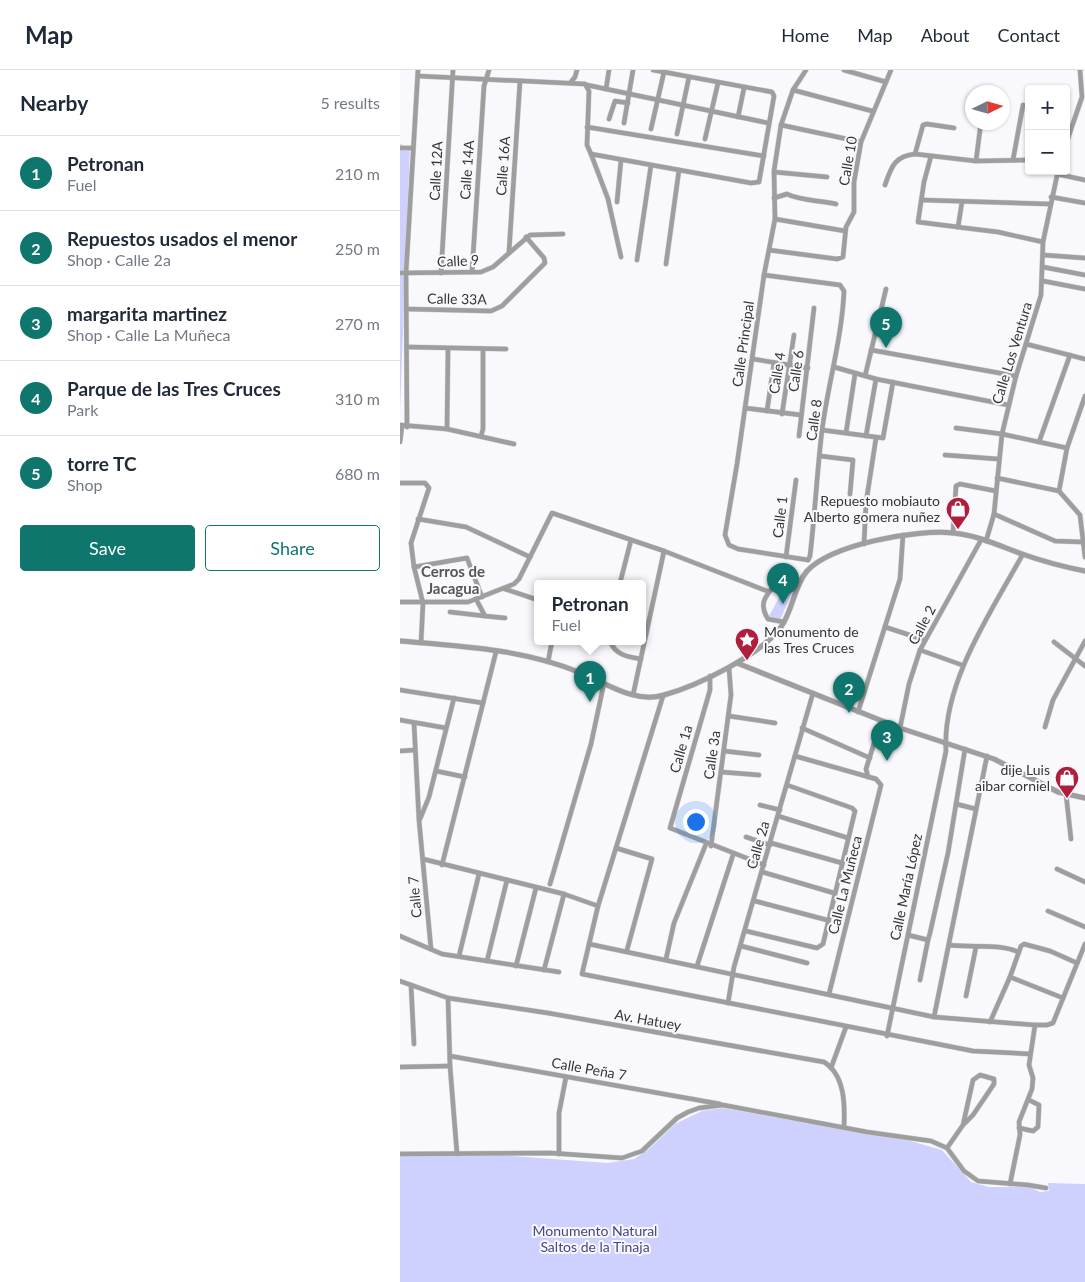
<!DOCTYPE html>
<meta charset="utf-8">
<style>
body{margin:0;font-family:Lato,sans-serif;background:#f2f2f3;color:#1f2937}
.controls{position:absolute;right:15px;top:15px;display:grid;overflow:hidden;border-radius:5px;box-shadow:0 1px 4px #0004}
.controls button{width:45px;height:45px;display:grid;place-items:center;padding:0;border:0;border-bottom:1px solid #e0e1e3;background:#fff;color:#1f2937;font:25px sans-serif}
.compass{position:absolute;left:565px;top:15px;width:45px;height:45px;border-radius:50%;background:#fff;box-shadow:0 1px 4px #0004;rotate:85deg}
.you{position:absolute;left:295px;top:751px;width:18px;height:18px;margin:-12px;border:4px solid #fff;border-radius:50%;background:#1a73e8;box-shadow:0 0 0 8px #1a73e833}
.badge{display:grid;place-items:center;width:32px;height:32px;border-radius:50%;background:#0f766e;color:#fff;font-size:16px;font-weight:700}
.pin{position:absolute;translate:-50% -41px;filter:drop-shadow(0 1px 2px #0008)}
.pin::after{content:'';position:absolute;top:26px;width:18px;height:15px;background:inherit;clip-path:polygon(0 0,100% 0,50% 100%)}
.popup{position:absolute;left:134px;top:510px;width:112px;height:65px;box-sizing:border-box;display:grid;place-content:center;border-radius:5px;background:#fff;filter:drop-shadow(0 1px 4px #0005);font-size:16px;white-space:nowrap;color:#747a83}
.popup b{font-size:19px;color:#1f2937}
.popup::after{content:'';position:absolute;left:50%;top:100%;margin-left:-10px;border:10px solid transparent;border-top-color:#fff}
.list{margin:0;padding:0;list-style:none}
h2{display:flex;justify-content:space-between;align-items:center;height:65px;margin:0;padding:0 20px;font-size:21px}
h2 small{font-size:16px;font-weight:400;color:#747a83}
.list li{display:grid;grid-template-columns:32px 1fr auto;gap:15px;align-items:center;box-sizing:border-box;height:75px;padding:0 20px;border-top:1px solid #e0e1e3}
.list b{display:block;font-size:19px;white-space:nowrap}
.list p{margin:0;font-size:16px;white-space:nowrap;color:#747a83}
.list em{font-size:16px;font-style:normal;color:#747a83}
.actions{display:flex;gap:10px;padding:15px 20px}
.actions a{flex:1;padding:11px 0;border:1px solid #0f766e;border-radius:5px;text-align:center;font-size:18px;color:#0f766e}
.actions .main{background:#0f766e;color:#fff}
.map{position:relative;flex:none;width:685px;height:1212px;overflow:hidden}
header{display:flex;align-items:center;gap:30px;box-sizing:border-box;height:70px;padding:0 25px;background:#fff;border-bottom:1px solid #e0e1e3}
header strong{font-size:24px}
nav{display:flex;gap:28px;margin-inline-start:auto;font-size:18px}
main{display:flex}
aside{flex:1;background:#fff}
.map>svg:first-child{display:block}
.green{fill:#ced0fe}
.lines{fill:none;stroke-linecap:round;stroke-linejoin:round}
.minor-casing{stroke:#d6d6d9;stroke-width:5.5}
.tertiary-casing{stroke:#d6d6d9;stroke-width:6}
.minor{stroke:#9f9e9e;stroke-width:4.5}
.tertiary{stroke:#9f9e9e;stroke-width:5}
.labels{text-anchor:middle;stroke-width:4;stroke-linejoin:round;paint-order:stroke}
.street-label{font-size:14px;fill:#353537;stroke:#f9f9fd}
.poi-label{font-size:14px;fill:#353537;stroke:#f9f9fd;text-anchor:end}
.park-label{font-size:14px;fill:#48448a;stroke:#f9f9fd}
.neighbourhood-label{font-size:15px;font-weight:bold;fill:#545558;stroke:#f9f9fd}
</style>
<header>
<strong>Map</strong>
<nav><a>Home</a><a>Map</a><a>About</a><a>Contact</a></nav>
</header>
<main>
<aside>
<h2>Nearby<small>5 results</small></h2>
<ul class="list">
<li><span class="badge">1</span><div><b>Petronan</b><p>Fuel</p></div><em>210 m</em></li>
<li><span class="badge">2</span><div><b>Repuestos usados el menor</b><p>Shop · Calle 2a</p></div><em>250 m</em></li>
<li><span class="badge">3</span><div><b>margarita martinez</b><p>Shop · Calle La Muñeca</p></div><em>270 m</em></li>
<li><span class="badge">4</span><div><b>Parque de las Tres Cruces</b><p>Park</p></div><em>310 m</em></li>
<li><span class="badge">5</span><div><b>torre TC</b><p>Shop</p></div><em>680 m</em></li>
</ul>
<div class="actions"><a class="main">Save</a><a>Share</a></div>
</aside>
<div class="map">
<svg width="685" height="1212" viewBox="0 0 685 1212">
<rect width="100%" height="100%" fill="#f9f9fd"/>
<g class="green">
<path d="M0 74 10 77 0 341Z"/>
<path d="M386 515 394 518 380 550 369 546Z"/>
<path d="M323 1038 507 1070 542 1080 571 1112 589 1117H630L640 1122 649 1121 648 1113 685 1114V1212H0V1086L98 1085 208 1093 234 1089 249 1079 275 1054 302 1041Z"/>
</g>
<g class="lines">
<defs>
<g id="minor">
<path d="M406 0 393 20 381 55 374 101 375 149 364 205 337 394 325 465 329 475 338 479 408 490"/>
<path d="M444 0 486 12"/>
<path d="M18 6 185 14 189 21 187 75 191 84 351 113 359 112 374 26 372 22 253 0"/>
<path d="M171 12 175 7 177 0"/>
<path d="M187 15 368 53"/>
<path d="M206 19 209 0"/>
<path d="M393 20 472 41"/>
<path d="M338 47 344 18"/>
<path d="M209 49 215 31 228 33"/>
<path d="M224 53 233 0"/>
<path d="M381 55 461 72"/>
<path d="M187 57 364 86"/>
<path d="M251 59 264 2"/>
<path d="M277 64 289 7"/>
<path d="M305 69 318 13"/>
<path d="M666 74 682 27 680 0"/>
<path d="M0 78H12"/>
<path d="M191 84 208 129 221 187"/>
<path d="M515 84 523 55 527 54 554 58"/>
<path d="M531 86 524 112 518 152 558 157 562 132"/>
<path d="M613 90 623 35"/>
<path d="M576 91 581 52"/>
<path d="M374 102 427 107"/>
<path d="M657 104 685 110"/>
<path d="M485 115C491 98 494 86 515 84L576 91 629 90"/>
<path d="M651 127 685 133"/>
<path d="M374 128 387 124C401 131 419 130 436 134"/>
<path d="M522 130 650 134"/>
<path d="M217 132 221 90"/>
<path d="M375 149 445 161"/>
<path d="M557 157 598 162 643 172"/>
<path d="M369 180 437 189 443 187 446 157 454 142V112L461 72 491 0"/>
<path d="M109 182 120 11"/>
<path d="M643 185 685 188"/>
<path d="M237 190 251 95"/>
<path d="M266 194 279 100"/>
<path d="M643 197 685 205"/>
<path d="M72 202 84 16 89 0"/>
<path d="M0 203 81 202 93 197 130 165 163 164"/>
<path d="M41 203 53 0"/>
<path d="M364 205 440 215 444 221C442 268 428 314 422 360 417 402 415 444 410 486L408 490"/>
<path d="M643 211 685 219"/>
<path d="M7 239 91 241 102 236 145 193 144 188 126 167"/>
<path d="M626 274 685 289"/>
<path d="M7 277 106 279"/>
<path d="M471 280 616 306"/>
<path d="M353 289 408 298"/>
<path d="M434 297 476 309 608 335"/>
<path d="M465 306 486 219"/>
<path d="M345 338 401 345"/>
<path d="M367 341 374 293"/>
<path d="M382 344 394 265"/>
<path d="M0 355 47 359 114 374"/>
<path d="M7 357 6 203 18 0"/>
<path d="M556 358 602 364 667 378"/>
<path d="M47 359 48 279"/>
<path d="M422 360 483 368 493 312"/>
<path d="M446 363 455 304"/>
<path d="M81 366 83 359V279"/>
<path d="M399 366 414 238"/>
<path d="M466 366 476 309"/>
<path d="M0 372 2 356"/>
<path d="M639 372 670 285"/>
<path d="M545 385 598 389"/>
<path d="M420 386 453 390 450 424"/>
<path d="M597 408 659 421 680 445 685 487"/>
<path d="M0 413H25L29 418 11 473 14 497 23 533 21 573"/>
<path d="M659 421 667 378 685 326"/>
<path d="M594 444 655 471 683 472"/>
<path d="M18 449 66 457 130 487"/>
<path d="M553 463 556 416 560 414 596 421"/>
<path d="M586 471 594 444 602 364 616 306 641 225 643 172 658 101"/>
<path d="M464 474 466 433 476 368"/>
<path d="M386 487 396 410"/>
<path d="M14 497 67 488 82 527"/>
<path d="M380 504C376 521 354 527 368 549L384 552"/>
<path d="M220 513 231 470"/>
<path d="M105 519 138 530"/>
<path d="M76 529 85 546 105 548"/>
<path d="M0 532H68L114 514 119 509 152 443 264 481 367 521"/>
<path d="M50 542 85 546"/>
<path d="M485 557 525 570"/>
<path d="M210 571C215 585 228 587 241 589"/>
<path d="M654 572 685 596"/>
<path d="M520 580 562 595"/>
<path d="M148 592 152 571"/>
<path d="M310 606V620L270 758 364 795"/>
<path d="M0 620 83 633"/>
<path d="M233 625 264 481"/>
<path d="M263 626 198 836 182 904 573 981 630 984"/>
<path d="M458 642 500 509 503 465"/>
<path d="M329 646 375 653"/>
<path d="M0 650 46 658"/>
<path d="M14 653 19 750 31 879"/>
<path d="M645 657 653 630 685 571"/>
<path d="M402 658 470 688"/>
<path d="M500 658 509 614 520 580 581 470"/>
<path d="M0 681 15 680"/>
<path d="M324 681 359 685"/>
<path d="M395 686 476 709 481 715 429 924"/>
<path d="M36 701 65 707"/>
<path d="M321 702 359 705"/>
<path d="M468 707 466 699 481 651"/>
<path d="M666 724 671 769"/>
<path d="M556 734 576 739"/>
<path d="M360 735 380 740"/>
<path d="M378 746 448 768"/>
<path d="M20 749 29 727 54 628"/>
<path d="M346 767 370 775"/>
<path d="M371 773 442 793"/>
<path d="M311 776 331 625 329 598"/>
<path d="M216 778 252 789 227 880"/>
<path d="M23 789 164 824 198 836"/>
<path d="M42 795 96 582"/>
<path d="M657 799 685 812"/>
<path d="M362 802 434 823"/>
<path d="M150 814 191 674 204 613"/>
<path d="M355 831 427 850"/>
<path d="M648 841 685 857"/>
<path d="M346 861 417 878 423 874 455 741 452 738 387 715"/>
<path d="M508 865 528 870 530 863 548 783 565 679"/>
<path d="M0 866 42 884 159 902"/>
<path d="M189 874 534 947 635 955 629 995 633 1008 632 1019 619 1052 620 1065 610 1114"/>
<path d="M549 875C572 878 598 873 619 882"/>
<path d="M341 876 407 893"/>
<path d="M59 886 79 804"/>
<path d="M266 889 274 853 306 774"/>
<path d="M87 891 107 810"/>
<path d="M116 896 136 818"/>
<path d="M297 896 333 785"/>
<path d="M144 900 164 824"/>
<path d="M610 907 621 876 624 874 650 881 677 893"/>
<path d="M520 910 528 870"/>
<path d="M0 911 48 928 148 943 424 992C445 1005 445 1035 444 1057"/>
<path d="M11 915 14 974"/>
<path d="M566 926 576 877"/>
<path d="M48 928 50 996 57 1084"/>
<path d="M328 933 334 897 413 623"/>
<path d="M534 947 587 686"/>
<path d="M590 952 610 907 663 928"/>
<path d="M635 955H647L653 953 685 874"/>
<path d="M487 966 546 681C542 613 591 542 623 484"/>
<path d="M50 986 320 1034"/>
<path d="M0 997 50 996"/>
<path d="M431 998 446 957"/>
<path d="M619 1058 633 1061 638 1057 639 1035 629 1030"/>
<path d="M547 1078 563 1055 573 1010 580 1005 594 1009V1014L573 1045 563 1055"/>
<path d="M0 1084 150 1083 222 1088 242 1081 277 1048 288 1042 299 1038 323 1035 467 1062 531 1071 547 1078 564 1101 578 1111 628 1115 646 1118"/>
<path d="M159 1084V1043L166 1007"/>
</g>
<g id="tertiary">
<path d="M0 571C60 576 124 579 181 603 206 613 235 634 264 625 297 616 361 585 381 557 393 540 394 516 407 501 432 474 517 459 553 463 577 465 600 476 622 484 642 491 664 497 685 501"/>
<path d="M337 593 500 658 594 689 658 722 685 728"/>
</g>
</defs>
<use href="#minor" class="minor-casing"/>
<use href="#tertiary" class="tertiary-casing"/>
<use href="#minor" class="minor"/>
<use href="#tertiary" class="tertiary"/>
</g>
<defs>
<symbol id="shop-pin" viewBox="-11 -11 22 30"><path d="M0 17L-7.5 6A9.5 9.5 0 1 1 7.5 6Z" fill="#b01d3d" stroke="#f9f9fd"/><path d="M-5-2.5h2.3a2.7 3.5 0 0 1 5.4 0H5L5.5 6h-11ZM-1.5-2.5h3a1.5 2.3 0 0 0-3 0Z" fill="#fff"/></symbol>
<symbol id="sight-pin" viewBox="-11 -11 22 30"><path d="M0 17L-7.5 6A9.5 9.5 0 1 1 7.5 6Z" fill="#b01d3d" stroke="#f9f9fd"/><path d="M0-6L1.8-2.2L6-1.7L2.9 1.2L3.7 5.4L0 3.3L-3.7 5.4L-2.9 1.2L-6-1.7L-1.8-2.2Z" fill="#fff"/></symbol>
</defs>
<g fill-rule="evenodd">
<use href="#shop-pin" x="544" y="425" width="28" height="38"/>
<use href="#sight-pin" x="333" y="556" width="28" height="38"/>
<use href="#shop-pin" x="653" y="694" width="28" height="38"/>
</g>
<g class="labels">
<g class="street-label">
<text transform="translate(448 91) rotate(-80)" y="5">Calle 10</text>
<text transform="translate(103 96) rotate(-86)" y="5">Calle 16A</text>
<text transform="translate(67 100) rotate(-86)" y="5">Calle 14A</text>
<text transform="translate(36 101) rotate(-87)" y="5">Calle 12A</text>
<text transform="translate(58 191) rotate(-3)" y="5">Calle 9</text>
<text transform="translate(57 229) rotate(1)" y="5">Calle 33A</text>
<text transform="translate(343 274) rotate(-82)" y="5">Calle Principal</text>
<text transform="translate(612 283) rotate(-73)" y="5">Calle Los Ventura</text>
<text transform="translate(396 301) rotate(-82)" y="5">Calle 6</text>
<text transform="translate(377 303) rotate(-81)" y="5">Calle 4</text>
<text transform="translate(414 350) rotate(-82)" y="5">Calle 8</text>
<text transform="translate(380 447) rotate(-83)" y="5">Calle 1</text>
<text transform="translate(522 555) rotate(-62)" y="5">Calle 2</text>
<text transform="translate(281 679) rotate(-74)" y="5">Calle 1a</text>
<text transform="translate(312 685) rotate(-82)" y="5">Calle 3a</text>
<text transform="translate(358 775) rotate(-74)" y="5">Calle 2a</text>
<text transform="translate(445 815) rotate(-76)" y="5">Calle La Muñeca</text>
<text transform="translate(506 817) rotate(-78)" y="5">Calle María López</text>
<text transform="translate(15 827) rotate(-95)" y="5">Calle 7</text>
<text transform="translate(248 950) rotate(10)" y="5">Av. Hatuey</text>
<text transform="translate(189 999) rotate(10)" y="5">Calle Peña 7</text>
</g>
<g class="poi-label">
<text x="540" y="436">Repuesto mobiauto<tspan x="540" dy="16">Alberto gomera nuñez</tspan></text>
<text x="364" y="567" text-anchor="start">Monumento de<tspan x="364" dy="16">las Tres Cruces</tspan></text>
<text x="650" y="705">dije Luis<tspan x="650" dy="16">aibar corniel</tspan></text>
</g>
<g class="park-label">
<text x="195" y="1166">Monumento Natural<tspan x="195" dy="16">Saltos de la Tinaja</tspan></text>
</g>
<g class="neighbourhood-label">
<text x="53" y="507">Cerros de<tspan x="53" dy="17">Jacagua</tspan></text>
</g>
</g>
</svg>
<div class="controls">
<button>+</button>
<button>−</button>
</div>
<svg class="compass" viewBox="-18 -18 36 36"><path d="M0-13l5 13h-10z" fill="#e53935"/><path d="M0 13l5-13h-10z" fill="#747a83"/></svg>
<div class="you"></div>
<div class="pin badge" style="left:190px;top:632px">1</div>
<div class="popup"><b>Petronan</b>Fuel</div>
<div class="pin badge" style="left:449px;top:643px">2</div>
<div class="pin badge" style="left:487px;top:691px">3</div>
<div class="pin badge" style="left:383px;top:534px">4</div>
<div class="pin badge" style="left:486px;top:278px">5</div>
</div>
</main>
